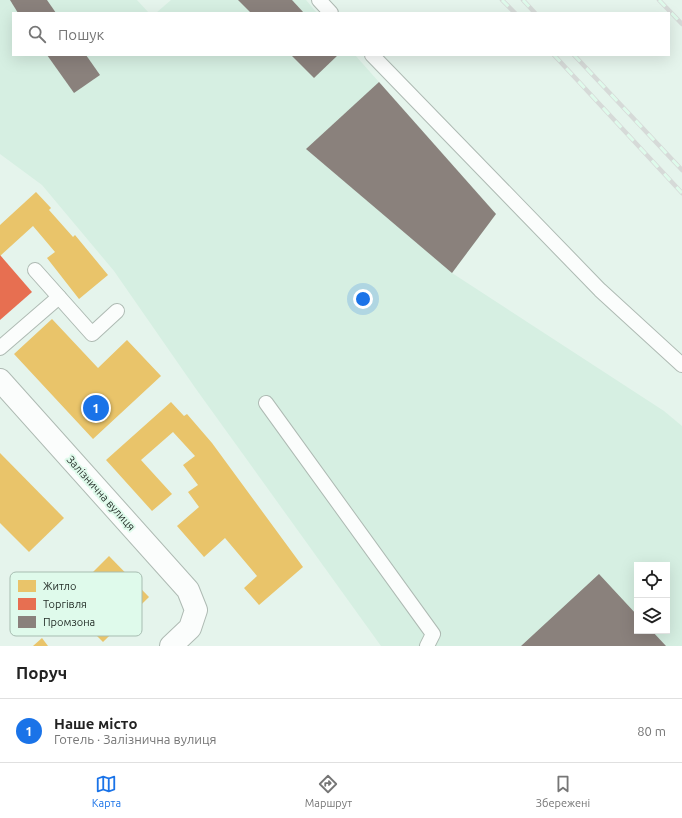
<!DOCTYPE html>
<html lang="uk">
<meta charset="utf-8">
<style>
body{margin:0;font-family:Ubuntu,sans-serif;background:#f2f2f2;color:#222}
.controls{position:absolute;right:12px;bottom:12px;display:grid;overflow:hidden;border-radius:0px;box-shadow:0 4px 16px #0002}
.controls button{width:36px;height:36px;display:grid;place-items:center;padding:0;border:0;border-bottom:1px solid #e0e0e0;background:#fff;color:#222;font:20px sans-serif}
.you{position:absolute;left:363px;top:299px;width:14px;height:14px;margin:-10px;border:3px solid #fff;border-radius:50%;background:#1a73e8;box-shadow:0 0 0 6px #1a73e833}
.badge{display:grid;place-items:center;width:26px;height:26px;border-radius:50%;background:#1a73e8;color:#fff;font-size:13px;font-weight:700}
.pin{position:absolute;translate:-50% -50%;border:2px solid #fff;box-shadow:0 1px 4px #0006}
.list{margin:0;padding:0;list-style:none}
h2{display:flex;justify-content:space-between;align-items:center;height:52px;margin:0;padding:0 16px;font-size:17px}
h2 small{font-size:13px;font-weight:400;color:#767676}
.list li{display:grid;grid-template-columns:26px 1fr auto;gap:12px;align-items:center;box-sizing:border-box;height:64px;padding:0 16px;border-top:1px solid #e0e0e0}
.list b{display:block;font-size:15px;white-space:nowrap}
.list p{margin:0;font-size:13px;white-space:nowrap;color:#767676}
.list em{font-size:13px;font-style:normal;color:#767676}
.icon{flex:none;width:22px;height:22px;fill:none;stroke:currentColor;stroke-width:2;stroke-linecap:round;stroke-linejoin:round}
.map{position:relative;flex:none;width:682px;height:646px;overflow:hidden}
.search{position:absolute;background:#fff;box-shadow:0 4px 16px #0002;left:12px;right:12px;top:12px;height:44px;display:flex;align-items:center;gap:10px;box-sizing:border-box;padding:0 14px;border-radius:0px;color:#767676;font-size:15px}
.sheet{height:116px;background:#fff}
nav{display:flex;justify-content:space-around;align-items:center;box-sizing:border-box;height:56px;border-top:1px solid #e0e0e0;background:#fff;font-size:11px;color:#767676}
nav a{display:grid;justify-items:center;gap:2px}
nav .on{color:#1a73e8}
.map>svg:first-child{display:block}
.built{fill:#d6efe2;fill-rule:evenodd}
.homes{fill:#e9c46a}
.shops{fill:#e76f51}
.industry{fill:#8a817c}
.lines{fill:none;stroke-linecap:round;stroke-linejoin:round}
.service-casing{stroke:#aebab3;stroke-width:16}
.minor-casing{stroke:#aebab3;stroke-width:24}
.service{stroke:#fbfdfc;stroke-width:14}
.minor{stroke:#fbfdfc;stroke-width:22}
.rail-casing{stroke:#d6dad8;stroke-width:4.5}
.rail{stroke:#dffaeb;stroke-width:3;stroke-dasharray:9;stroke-linecap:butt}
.labels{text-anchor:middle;stroke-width:4;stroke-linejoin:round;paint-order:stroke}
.street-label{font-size:11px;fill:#252f29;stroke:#dffaeb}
.key{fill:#dffaeb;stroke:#a7bdb1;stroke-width:1}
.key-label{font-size:11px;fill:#252f29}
</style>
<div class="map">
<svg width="682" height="646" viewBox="0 0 682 646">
<rect width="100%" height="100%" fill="#e5f4ec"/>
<g class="built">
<path d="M0 0H137L149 13H13V55H355L496 214 452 273 664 411 682 426V646H381L196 389 114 271 42 185 0 154ZM637 565H667V631H637Z"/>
<path d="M171 0H306L317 13H156Z"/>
</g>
<g class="homes">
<path d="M36 192 51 208 49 210 73 237 75 235 108 275 79 299 47 258 55 252 33 226 0 256V225Z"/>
<path d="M52 319 98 368 127 340 161 376 93 439 14 354Z"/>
<path d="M171 402 184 416 187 414 212 443 303 567 259 605 244 588 257 576 225 538 204 557 177 526 199 507 188 492 198 485 183 465 195 456 173 432 141 460 172 494 152 511 106 460Z"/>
<path d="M0 453 64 518 29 552 0 523Z"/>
<path d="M109 556 149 597 103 642 63 602Z"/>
<path d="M42 638 48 646H33Z"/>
</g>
<path class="shops" d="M0 255 32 292 0 320Z"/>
<g class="industry">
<path d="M10 0H47L56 13H18Z"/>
<path d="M238 0H292L304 13H251Z"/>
<path d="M47 55H86L100 75 74 93Z"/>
<path d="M291 55H338L314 78Z"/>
<path d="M379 82 496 214 452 273 306 149Z"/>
<path d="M599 574 637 615V631H652L666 646H521Z"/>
</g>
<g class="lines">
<defs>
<g id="service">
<path d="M319 0 331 13"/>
<path d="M372 55 600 290 682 365"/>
<path d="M35 270 92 334 117 311"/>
<path d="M0 348 59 297"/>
<path d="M266 403 433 634 427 646"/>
</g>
<path id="minor" d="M0 380 188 590 196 610 190 628 171 646"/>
</defs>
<use href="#service" class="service-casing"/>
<use href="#minor" class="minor-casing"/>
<use href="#service" class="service"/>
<use href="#minor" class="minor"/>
<defs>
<g id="rail">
<path d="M502 0 515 13"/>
<path d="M523 0 535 13"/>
<path d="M659 0 682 24"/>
<path d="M554 55 682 193"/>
<path d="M574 55 682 170"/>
</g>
</defs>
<use href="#rail" class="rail-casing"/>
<use href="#rail" class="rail"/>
</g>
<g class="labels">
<g class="street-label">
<text transform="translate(101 493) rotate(48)" y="4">Залізнична вулиця</text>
</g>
</g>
<rect x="10" y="572" width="132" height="64" rx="6" class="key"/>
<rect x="18" y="580" width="18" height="12" fill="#e9c46a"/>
<rect x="18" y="598" width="18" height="12" fill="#e76f51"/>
<rect x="18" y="616" width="18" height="12" fill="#8a817c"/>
<g class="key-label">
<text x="43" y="590">Житло</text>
<text x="43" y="608">Торгівля</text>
<text x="43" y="626">Промзона</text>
</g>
</svg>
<div class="controls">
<button><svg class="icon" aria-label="locate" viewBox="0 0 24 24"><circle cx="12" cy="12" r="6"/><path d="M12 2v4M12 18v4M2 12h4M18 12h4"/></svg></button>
<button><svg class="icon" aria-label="layers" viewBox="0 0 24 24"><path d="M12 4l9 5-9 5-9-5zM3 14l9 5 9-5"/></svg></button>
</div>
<div class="you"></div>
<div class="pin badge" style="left:96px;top:408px">1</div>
<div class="search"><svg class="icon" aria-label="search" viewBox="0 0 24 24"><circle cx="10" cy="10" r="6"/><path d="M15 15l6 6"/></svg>Пошук</div>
</div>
<section class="sheet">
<h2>Поруч<small></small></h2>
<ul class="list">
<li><span class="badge">1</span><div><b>Наше місто</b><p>Готель · Залізнична вулиця</p></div><em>80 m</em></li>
</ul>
</section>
<nav>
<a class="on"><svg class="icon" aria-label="map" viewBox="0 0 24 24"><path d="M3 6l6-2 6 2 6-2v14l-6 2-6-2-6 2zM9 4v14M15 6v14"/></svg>Карта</a>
<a><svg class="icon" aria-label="directions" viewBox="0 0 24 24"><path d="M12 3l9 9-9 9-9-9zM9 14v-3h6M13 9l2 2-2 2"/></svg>Маршрут</a>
<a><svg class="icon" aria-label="saved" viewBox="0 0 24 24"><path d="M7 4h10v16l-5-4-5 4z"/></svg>Збережені</a>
</nav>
